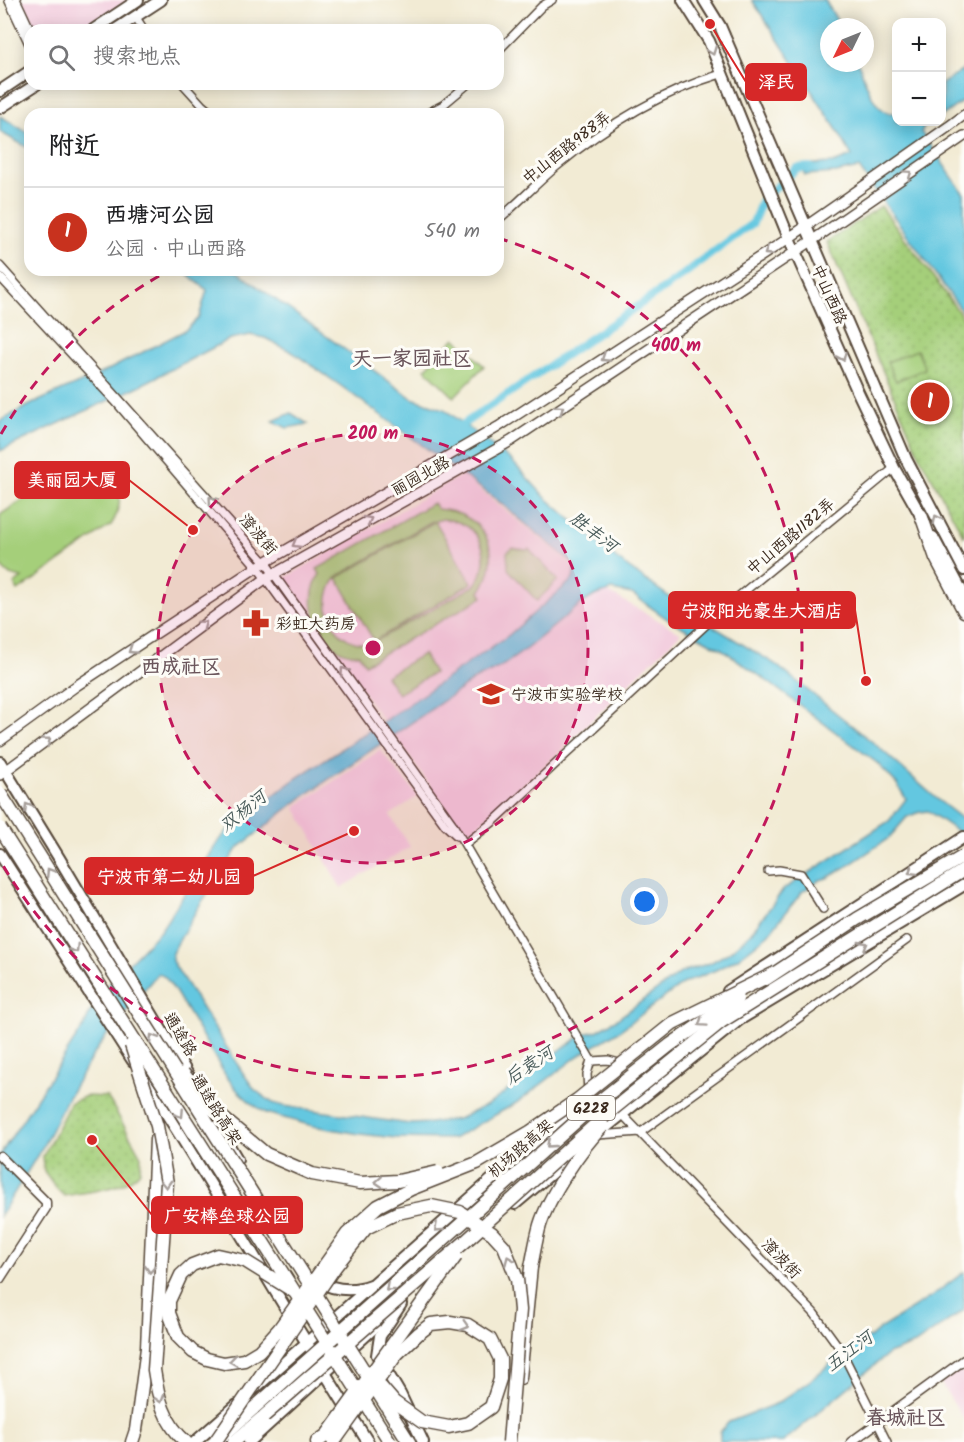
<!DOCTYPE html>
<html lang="zh">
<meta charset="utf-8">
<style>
body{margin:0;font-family:Kalam,"LXGW WenKai TC",sans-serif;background:#f6f6f6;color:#202124}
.controls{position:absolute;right:18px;top:18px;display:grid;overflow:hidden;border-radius:12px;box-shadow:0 3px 15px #0003}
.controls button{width:54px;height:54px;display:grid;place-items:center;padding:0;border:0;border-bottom:2px solid #e0e0e0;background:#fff;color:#202124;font:30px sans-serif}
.compass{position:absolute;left:820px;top:18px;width:54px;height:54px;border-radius:50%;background:#fff;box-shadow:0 3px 15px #0003;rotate:227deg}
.you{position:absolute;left:645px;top:902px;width:21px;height:21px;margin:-15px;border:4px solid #fff;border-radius:50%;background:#1a73e8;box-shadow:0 0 0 9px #1a73e833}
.badge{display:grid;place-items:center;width:39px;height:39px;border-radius:50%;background:#c8321e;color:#fff;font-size:20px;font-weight:700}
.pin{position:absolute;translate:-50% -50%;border:3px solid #fff;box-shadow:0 2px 6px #0006}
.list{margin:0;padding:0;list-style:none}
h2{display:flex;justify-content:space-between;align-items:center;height:78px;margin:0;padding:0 24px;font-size:26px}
h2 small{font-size:20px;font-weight:400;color:#757577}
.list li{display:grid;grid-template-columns:39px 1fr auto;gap:18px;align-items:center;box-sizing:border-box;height:90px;padding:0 24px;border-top:2px solid #e0e0e0}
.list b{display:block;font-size:22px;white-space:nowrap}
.list p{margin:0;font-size:20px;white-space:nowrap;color:#757577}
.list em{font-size:20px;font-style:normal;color:#757577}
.icon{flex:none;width:33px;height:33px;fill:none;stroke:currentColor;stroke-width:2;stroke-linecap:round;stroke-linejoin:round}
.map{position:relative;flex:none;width:964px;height:1442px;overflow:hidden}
.search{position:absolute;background:#fff;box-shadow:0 3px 15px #0003;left:24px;top:24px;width:480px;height:66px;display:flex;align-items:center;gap:15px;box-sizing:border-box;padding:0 21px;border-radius:18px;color:#757577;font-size:22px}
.panel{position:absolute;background:#fff;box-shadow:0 3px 15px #0003;left:24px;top:108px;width:480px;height:168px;border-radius:18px}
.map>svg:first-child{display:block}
.built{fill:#f3cfdf}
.grass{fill:url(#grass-dots);stroke:#707c4c;stroke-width:1.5}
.garden{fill:#a5cf7a;stroke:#707c4c;stroke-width:1.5;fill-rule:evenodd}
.water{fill:#63c7e0;stroke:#4f787f;stroke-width:1.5;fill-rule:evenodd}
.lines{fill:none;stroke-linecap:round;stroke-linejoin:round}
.canal{stroke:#63c7e0;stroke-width:8}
.minor-casing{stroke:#564739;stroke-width:10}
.tertiary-casing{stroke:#564739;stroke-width:11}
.secondary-casing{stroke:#564739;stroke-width:12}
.primary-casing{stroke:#564739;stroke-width:14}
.trunk-casing{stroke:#564739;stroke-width:15}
.minor{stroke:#fff;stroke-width:7}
.tertiary{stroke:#fff;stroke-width:8}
.secondary{stroke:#fff;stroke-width:9}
.primary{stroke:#fff;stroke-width:10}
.trunk{stroke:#fff;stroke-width:12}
.secondary-bridge-casing{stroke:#564739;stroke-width:12;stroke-linecap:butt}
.trunk-bridge-casing{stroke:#564739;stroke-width:15;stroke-linecap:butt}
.secondary-bridge{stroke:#fff;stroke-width:9}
.trunk-bridge{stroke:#fff;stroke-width:12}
.oneway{stroke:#a79f9a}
.ring{fill:none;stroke:#c2185b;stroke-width:3;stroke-dasharray:10 8}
.labels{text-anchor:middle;stroke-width:6;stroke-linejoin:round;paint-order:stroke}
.shield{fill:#fdfcf7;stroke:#75695f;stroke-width:1.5}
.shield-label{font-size:15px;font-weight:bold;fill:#3b2a1e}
.street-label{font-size:16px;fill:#3b2a1e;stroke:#fdfcf7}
.poi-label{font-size:16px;fill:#3b2a1e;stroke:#fdfcf7;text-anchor:start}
.water-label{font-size:18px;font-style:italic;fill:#475958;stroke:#fdfcf7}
.quarter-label{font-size:20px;font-weight:bold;fill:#6b565c;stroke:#fdfcf7}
.centre{fill:#c2185b;stroke:#fdfcf7;stroke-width:3}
.ring-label{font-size:18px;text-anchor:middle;font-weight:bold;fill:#c2185b;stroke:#fdfcf7;stroke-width:6;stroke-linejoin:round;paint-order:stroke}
.leader{fill:none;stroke:#d62828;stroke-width:2}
.callout-dot{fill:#d62828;stroke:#fdfcf7;stroke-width:2}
.callout{fill:#d62828;stroke:#d62828;stroke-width:2}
.callout-label{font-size:18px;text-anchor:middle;font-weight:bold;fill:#fff}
</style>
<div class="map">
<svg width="964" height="1442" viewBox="0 0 964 1442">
<defs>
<pattern id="grass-dots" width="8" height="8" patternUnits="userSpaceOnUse" patternTransform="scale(1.5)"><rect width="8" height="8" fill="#a5cf7a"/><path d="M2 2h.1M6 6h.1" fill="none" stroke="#8fb269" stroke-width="1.8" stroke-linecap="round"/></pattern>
</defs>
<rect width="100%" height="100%" fill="#fdfcf7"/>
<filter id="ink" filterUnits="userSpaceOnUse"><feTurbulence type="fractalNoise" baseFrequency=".0167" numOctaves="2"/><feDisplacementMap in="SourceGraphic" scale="12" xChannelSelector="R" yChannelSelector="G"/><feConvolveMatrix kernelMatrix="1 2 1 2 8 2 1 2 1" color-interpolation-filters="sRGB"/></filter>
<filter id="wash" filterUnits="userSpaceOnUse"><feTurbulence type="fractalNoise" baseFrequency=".008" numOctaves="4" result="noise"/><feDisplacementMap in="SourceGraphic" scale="24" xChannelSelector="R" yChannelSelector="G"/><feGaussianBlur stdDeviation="1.35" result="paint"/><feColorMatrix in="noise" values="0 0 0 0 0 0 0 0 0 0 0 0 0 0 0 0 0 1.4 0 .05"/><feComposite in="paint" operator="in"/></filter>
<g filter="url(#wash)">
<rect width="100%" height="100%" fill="#f2ebd4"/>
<g class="built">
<path d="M20 0H130L84 30H35Z"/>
<path d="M462 475 596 585 681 633 555 756 466 836 283 579Z"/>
<path d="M380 750 418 796 390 815 410 847 341 888 295 807Z"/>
<path d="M964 1366V1420L940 1382Z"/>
</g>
<g class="grass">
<path d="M881 206 964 319V537L920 457 827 242Z"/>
<path d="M86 1096 107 1097 111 1103 141 1156 140 1171C128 1189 85 1192 64 1196L56 1188 44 1171 42 1158 70 1103Z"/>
</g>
<g class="garden">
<path d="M455 338 484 366 454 397 425 369Z"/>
<path d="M917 350 925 369 896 381 887 362Z"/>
<path d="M75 465C111 463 132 493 111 525L18 591 14 584 22 578 10 575 0 566V515Z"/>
<path d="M433 503 437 509C483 512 507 552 480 592L483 597 365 664 359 654C321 657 300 603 320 574L317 569ZM443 519C480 521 496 557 474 586L372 643C336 649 313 605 338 576L432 521 434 522 337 578 374 641 472 583 435 521Z"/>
<path d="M512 548 527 550 529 549 558 580 537 601 508 569 507 552Z"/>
<path d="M423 654 434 673 398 694 386 676Z"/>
</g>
<g class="water">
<path d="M752 0H825L841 27H829V63H858C866 80 873 116 896 113V122H933L924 127 921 132 964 194V314L859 168 836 173 805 175 800 165 833 163 852 156 837 130Z"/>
<path d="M964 69V100L942 116V84Z"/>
<path d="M0 116 30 134V149L0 132Z"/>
<path d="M182 270H235L412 398 444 409 511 460 545 497 618 560 693 614 775 664 875 744 938 800 964 820V836L928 811 920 812 907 817 889 838 843 869 827 878 820 880 802 892 768 935 738 958 716 970 684 983 619 1031 578 1056 518 1102 453 1139 396 1138 360 1134 313 1126 266 1113 252 1104 237 1090 226 1076 175 991 165 977 158 973 109 1032 93 1055 68 1097 42 1148 0 1216V1156L5 1147 84 1026 93 1006 110 982 161 930 218 842 230 828 295 779 393 715 509 635 573 579 575 565 497 500 341 386 292 352 265 338 250 335 230 339 139 386 0 451V421L32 404 110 369 186 330 199 317 207 290ZM612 590 632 594 666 618 723 650 767 681 877 763 897 784 906 799 889 821 784 889 750 934 728 953 710 963 682 972 617 1019 597 1031 584 1034 564 1047 522 1080 489 1104 458 1119 430 1123 410 1124 284 1106 273 1103 255 1090 243 1073 172 961V953L199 906 237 849 300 799 474 680 502 666 525 650 581 604 594 596Z"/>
<path d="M291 413 308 424 287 428 273 421Z"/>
<path d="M964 1272V1310L915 1344 888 1354 783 1442H720V1432L729 1422 778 1403 812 1379 859 1340 871 1337 881 1328 931 1297Z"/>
</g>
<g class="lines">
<path class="canal" d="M456 429 669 285 753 223 762 200 797 168 810 167"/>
</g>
</g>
<g filter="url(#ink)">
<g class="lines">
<defs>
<g id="minor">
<path d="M135 16 144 30"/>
<path d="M498 51 542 6 552 0"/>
<path d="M183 84 203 106 213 114"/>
<path d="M426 114 443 105 468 84"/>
<path d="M498 220C518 203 536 184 556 167 604 127 661 92 721 74"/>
<path d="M0 266 265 562 452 823 591 1060 587 1074 588 1093"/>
<path d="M0 277 115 401 257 567 445 825 457 836"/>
<path d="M465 844 493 822 722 610 894 468"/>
<path d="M768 871 779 870 801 874 823 909"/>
<path d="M592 1061 608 1060 623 1064"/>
<path d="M622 1114 814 1313 841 1350 887 1442"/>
<path d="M597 1135 641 1132 907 940"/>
</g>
<g id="tertiary">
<path d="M9 0 30 45"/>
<path d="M16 0 30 30"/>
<path d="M0 1156 46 1202V1208L0 1279"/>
<path d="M851 1442 964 1360"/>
</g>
<g id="secondary">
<path d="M948 127 964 115"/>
<path d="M0 741 76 686 257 567 498 427 789 238 851 195"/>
<path d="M0 775 265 579 511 441 813 240 964 136"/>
</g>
<g id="primary">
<path d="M683 0 709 41 789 238 856 388 894 468 924 521"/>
<path d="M704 0 720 26 906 459 964 570"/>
<path d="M93 30 138 0"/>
<path d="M115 30 161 0"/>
<path d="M0 91 30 71"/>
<path d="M0 108 37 84"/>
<path d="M933 537 964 595"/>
<path d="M0 762 59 858 190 1078"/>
<path d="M0 854 133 1061"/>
<path d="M728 991 964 837"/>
<path d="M145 1080C222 1199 292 1322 368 1442"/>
<path d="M205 1105 237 1159"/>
<path d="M600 1132 739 1020 964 885"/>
<path d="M515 1204 579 1150"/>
<path d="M317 1281C334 1290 352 1292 371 1285"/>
<path d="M401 1304 380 1336 377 1355 400 1394 423 1442"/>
<path d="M253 1390 574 1107"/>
<path d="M195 1442 237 1405"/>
<path d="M249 1442 375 1327"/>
</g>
<g id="trunk">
<path d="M921 515 936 558 964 611"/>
<path d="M520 1378 531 1267"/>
<path d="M222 1437 254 1408"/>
<path d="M132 1442 136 1430 147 1348 156 1139"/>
<path d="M234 1442 264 1416"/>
<path d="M317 1442 327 1435"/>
</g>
</defs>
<use href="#minor" class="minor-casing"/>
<use href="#tertiary" class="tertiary-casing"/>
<use href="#secondary" class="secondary-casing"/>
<use href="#primary" class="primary-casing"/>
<use href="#trunk" class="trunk-casing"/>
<use href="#minor" class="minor"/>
<use href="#tertiary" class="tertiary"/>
<use href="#secondary" class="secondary"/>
<use href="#primary" class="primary"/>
<use href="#trunk" class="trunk"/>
<defs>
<path id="secondary-bridge" d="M851 195 948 127"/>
<g id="trunk-bridge">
<path d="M0 793 409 1442"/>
<path d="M0 828 390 1442"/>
<path d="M766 979 857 919 964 856"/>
<path d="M131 1045 157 1126 167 1183 154 1370C158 1397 164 1423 186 1442"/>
<path d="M183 1073 211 1108 266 1154 312 1174 360 1183 398 1181 438 1172"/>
<path d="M531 1267C534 1253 536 1239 540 1225 549 1196 581 1148 603 1126"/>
<path d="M293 1291 245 1261 218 1255 192 1265 181 1275 169 1301V1313L178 1337 193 1352 207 1359 224 1363 244 1360 259 1351 279 1329 347 1234 378 1206 411 1189 477 1163 530 1132 577 1100 673 1023 773 974"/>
<path d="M254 1408 597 1103 670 1045 737 999"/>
<path d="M264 1416 467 1240 607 1114 721 1022 964 870"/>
<path d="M327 1435 456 1256"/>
<path d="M215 1442 335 1267 366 1228 397 1213 431 1206 460 1212 492 1233 504 1246 517 1279 520 1310 509 1442"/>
<path d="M334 1442 397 1354 418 1334 431 1324 450 1322 468 1325 490 1339 500 1359V1379L491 1407 468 1423 449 1427 422 1422 394 1402 381 1387"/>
</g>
</defs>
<use href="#secondary-bridge" class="secondary-bridge-casing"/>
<use href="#trunk-bridge" class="trunk-bridge-casing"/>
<use href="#secondary-bridge" class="secondary-bridge"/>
<use href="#trunk-bridge" class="trunk-bridge"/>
</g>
<defs><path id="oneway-chevron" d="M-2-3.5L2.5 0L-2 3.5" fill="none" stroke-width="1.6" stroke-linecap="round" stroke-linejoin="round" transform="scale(1.5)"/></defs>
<g class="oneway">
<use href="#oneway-chevron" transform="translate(712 51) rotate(69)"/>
<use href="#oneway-chevron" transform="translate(908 174) rotate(-35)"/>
<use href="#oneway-chevron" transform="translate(768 252) rotate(147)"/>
<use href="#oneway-chevron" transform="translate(842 357) rotate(66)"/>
<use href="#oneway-chevron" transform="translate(605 358) rotate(147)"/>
<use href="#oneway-chevron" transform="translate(560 409) rotate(-34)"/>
<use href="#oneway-chevron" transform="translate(212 500) rotate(-131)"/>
<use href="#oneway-chevron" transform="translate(937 519) rotate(-117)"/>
<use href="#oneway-chevron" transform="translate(368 520) rotate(-29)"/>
<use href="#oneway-chevron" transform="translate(296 544) rotate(150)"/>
<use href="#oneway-chevron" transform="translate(203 624) rotate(-37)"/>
<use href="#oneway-chevron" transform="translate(132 650) rotate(147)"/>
<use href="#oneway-chevron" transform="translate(344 671) rotate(-125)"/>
<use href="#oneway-chevron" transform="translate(47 741) rotate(-37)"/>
<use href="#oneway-chevron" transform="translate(28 807) rotate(-122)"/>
<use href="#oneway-chevron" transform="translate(912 871) rotate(148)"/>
<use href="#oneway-chevron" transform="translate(50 872) rotate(-122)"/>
<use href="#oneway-chevron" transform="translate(864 945) rotate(-31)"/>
<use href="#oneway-chevron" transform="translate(75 949) rotate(57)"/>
<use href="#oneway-chevron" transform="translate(702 1023) rotate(145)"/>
<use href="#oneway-chevron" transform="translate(153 1038) rotate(-122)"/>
<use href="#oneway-chevron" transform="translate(180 1114) rotate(57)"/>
<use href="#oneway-chevron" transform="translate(550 1144) rotate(139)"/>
<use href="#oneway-chevron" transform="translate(379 1182) rotate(177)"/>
<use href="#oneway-chevron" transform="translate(166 1184) rotate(88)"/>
<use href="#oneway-chevron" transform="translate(438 1228) rotate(138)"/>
<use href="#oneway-chevron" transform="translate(509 1260) rotate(-113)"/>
<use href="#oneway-chevron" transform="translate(150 1269) rotate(93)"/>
<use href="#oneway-chevron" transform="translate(389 1288) rotate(138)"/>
<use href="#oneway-chevron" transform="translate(465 1326) rotate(17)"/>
<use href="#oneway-chevron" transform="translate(233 1361) rotate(172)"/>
<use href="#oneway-chevron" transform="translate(160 1399) rotate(73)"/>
</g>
</g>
<circle cx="373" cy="648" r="215" fill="#c2185b" fill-opacity=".12"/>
<g class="ring">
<circle cx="373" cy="648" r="215"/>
<path d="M1 434A429 429 0 0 1 168 271M498 238A429 429 0 1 1 1 862"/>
</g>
<defs>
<symbol id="pharmacy-bare" viewBox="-9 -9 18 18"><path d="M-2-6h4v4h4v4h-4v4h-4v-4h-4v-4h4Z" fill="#c8321e" stroke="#fdfcf7" stroke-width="2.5" paint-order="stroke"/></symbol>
<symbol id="school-bare" viewBox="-9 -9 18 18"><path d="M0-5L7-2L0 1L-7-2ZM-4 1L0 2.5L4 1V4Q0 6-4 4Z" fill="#c8321e" stroke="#fdfcf7" stroke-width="2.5" paint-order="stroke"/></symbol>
</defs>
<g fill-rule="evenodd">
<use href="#pharmacy-bare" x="237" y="604" width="38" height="38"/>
<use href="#school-bare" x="472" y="675" width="38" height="38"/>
</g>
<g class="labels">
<rect class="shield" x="567" y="1096" width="48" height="24" rx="4.5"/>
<g class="shield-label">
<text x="591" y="1113">G228</text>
</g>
<g class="street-label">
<text transform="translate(566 147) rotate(-38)" y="6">中山西路988弄</text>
<text transform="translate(830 294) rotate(66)" y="6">中山西路</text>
<text transform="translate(420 475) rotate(-29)" y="6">丽园北路</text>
<text transform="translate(259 534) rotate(49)" y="6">澄波街</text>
<text transform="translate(790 536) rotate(-40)" y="6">中山西路1182弄</text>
<text transform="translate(181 1034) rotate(59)" y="6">通途路</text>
<text transform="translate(217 1109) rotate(58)" y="6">通途路高架</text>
<text transform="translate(520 1148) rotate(-41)" y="6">机场路高架</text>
<text transform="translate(782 1258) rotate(46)" y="6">澄波街</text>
</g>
<g class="poi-label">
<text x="276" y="629">彩虹大药房</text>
<text x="511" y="700">宁波市实验学校</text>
</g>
<g class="water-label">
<text transform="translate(594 532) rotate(37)" y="6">胜丰河</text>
<text transform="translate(243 811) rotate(-39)" y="6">双杨河</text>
<text transform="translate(529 1065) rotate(-33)" y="6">后袁河</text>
<text transform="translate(849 1351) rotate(-37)" y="6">五江河</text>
</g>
<g class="quarter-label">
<text x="412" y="365">天一家园社区</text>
<text x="181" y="673">西成社区</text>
<text x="906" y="1424">春城社区</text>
</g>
</g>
<circle cx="373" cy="648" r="9" class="centre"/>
<g class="ring-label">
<text x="676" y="351">400 m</text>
<text x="373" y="439">200 m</text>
</g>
<path class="leader" d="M710 24L746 82M193 530L129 480M866 681L855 610M354 831L253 876M92 1140L152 1215"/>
<g class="callout-dot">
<circle cx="710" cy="24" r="6"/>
<circle cx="193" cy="530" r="6"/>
<circle cx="866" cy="681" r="6"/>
<circle cx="354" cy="831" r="6"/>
<circle cx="92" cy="1140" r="6"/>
</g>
<g class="callout">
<rect x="746" y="64" width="60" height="36" rx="6"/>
<rect x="15" y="462" width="114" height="36" rx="6"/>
<rect x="669" y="592" width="186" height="36" rx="6"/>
<rect x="85" y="858" width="168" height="36" rx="6"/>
<rect x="152" y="1197" width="150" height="36" rx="6"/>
</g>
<g class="callout-label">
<text x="776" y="88">泽民</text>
<text x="72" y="486">美丽园大厦</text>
<text x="762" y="617">宁波阳光豪生大酒店</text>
<text x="169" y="883">宁波市第二幼儿园</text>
<text x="227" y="1222">广安棒垒球公园</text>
</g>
</svg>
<div class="controls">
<button>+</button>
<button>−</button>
</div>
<svg class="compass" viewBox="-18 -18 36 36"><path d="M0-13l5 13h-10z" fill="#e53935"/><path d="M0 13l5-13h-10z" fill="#757577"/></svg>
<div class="you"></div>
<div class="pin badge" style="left:930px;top:402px">1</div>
<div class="search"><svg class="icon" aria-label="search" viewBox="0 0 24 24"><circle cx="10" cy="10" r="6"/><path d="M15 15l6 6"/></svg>搜索地点</div>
<section class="panel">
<h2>附近<small></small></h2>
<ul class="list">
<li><span class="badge">1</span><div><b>西塘河公园</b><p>公园 · 中山西路</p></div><em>540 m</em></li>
</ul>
</section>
</div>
